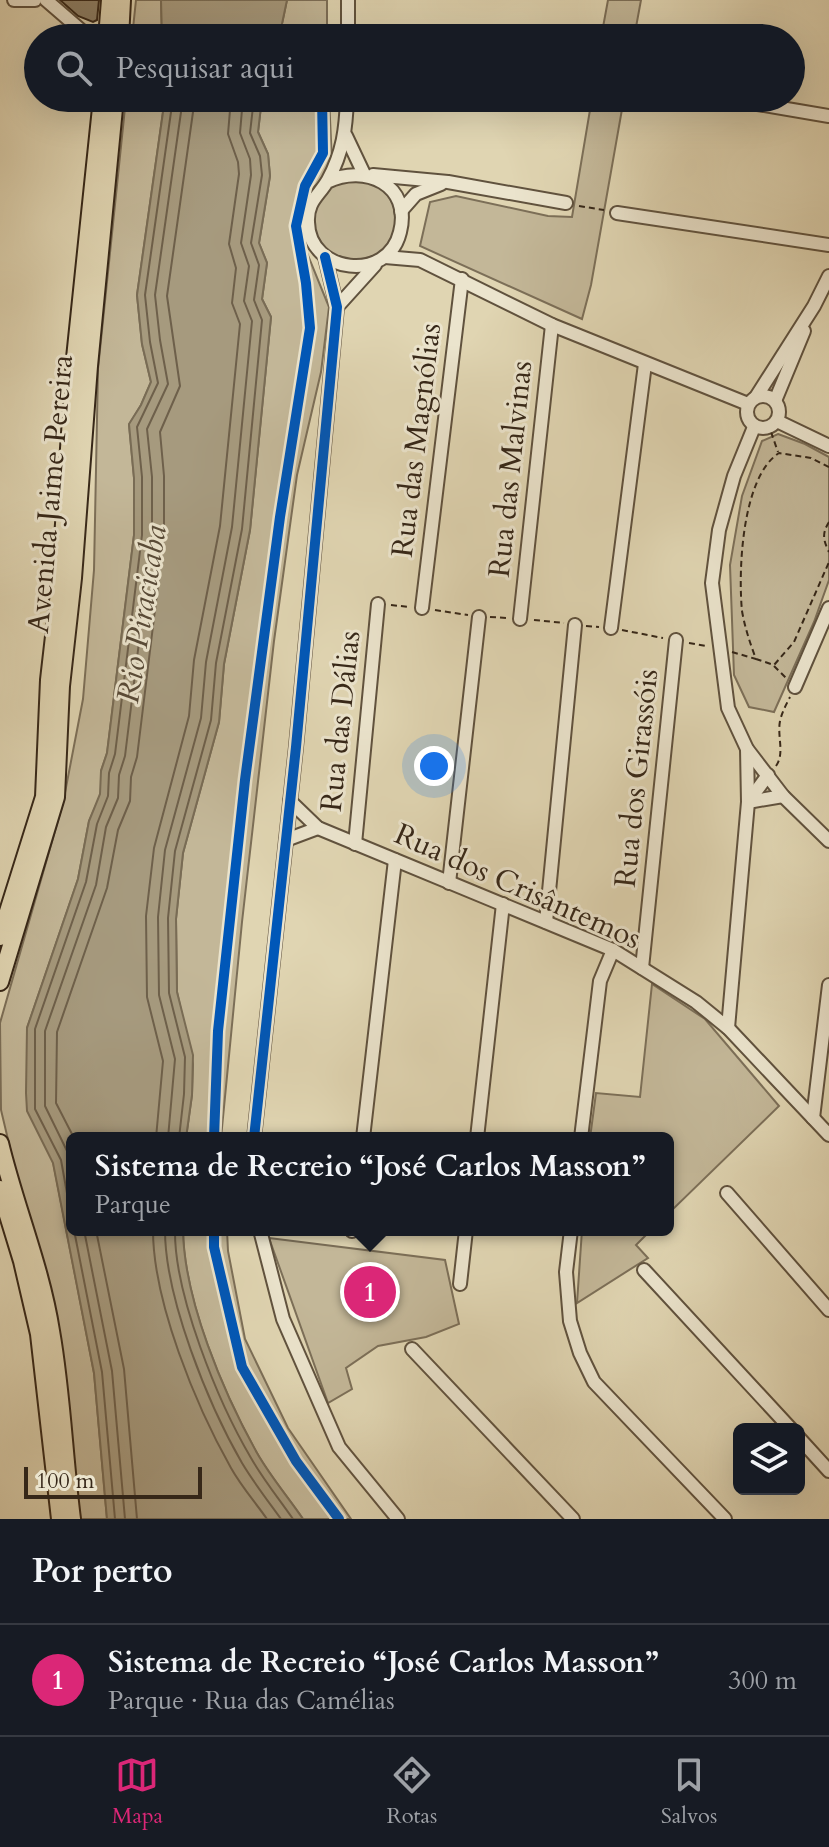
<!DOCTYPE html>
<html lang="pt">
<meta charset="utf-8">
<style>
body{margin:0;font-family:Cardo,serif;background:#242831;color:#f1f3f6}
.controls{position:absolute;right:24px;bottom:24px;display:grid;overflow:hidden;border-radius:12px;box-shadow:0 8px 32px #0002}
.controls button{width:72px;height:72px;display:grid;place-items:center;padding:0;border:0;border-bottom:2px solid #363941;background:#171b24;color:#f1f3f6;font:40px sans-serif}
.scale{position:absolute;left:24px;bottom:20px;width:178px;box-sizing:border-box;padding-left:8px;border:4px solid #362718;border-top:0;font-size:22px;line-height:28px;white-space:nowrap;color:#362718;-webkit-text-stroke:6px #ebe4cd;paint-order:stroke}
.you{position:absolute;left:434px;top:766px;width:28px;height:28px;margin:-20px;border:6px solid #fff;border-radius:50%;background:#1a73e8;box-shadow:0 0 0 12px #1a73e833}
.badge{display:grid;place-items:center;width:52px;height:52px;border-radius:50%;background:#db2777;color:#fff;font-size:26px;font-weight:700}
.pin{position:absolute;translate:-50% -50%;border:4px solid #fff;box-shadow:0 2px 8px #0006}
.popup{position:absolute;left:66px;top:1132px;width:608px;height:104px;box-sizing:border-box;display:grid;place-content:center;border-radius:12px;background:#171b24;filter:drop-shadow(0 2px 6px #0005);font-size:26px;white-space:nowrap;color:#9ea1a6}
.popup b{font-size:30px;color:#f1f3f6}
.popup::after{content:'';position:absolute;left:50%;top:100%;margin-left:-16px;border:16px solid transparent;border-top-color:#171b24}
.list{margin:0;padding:0;list-style:none}
h2{display:flex;justify-content:space-between;align-items:center;height:104px;margin:0;padding:0 32px;font-size:34px}
h2 small{font-size:26px;font-weight:400;color:#9ea1a6}
.list li{display:grid;grid-template-columns:52px 1fr auto;gap:24px;align-items:center;box-sizing:border-box;height:112px;padding:0 32px;border-top:2px solid #363941}
.list b{display:block;font-size:30px;white-space:nowrap}
.list p{margin:0;font-size:26px;white-space:nowrap;color:#9ea1a6}
.list em{font-size:26px;font-style:normal;color:#9ea1a6}
.icon{flex:none;width:44px;height:44px;fill:none;stroke:currentColor;stroke-width:2;stroke-linecap:round;stroke-linejoin:round}
.map{position:relative;flex:none;width:829px;height:1519px;overflow:hidden}
.search{position:absolute;background:#171b24;box-shadow:0 8px 32px #0002;left:24px;right:24px;top:24px;height:88px;display:flex;align-items:center;gap:20px;box-sizing:border-box;padding:0 28px;border-radius:44px;color:#9ea1a6;font-size:30px}
.sheet{height:216px;background:#171b24}
nav{display:flex;justify-content:space-around;align-items:center;box-sizing:border-box;height:112px;border-top:2px solid #363941;background:#171b24;font-size:22px;color:#9ea1a6}
nav a{display:grid;justify-items:center;gap:4px}
nav .on{color:#db2777}
.map>svg:first-child{display:block}
.green{fill:#c3b798;stroke:#7c6f58;stroke-width:2}
.water{fill:#a69a7e;stroke:#796c55;stroke-width:2}
.lines{fill:none;stroke-linecap:round;stroke-linejoin:round}
.shore{stroke:#6e604b;stroke-width:2}
.building{fill:#8e8168;stroke:#362718;stroke-width:2}
.minor-casing{stroke:#60523e;stroke-width:16}
.major-casing{stroke:#362718;stroke-width:20}
.path{stroke:#362718;stroke-width:2;stroke-dasharray:6 4;stroke-linecap:butt}
.minor{stroke:#ebe4cd;stroke-width:12}
.major{stroke:#e0d5b2;stroke-width:16}
.cycleway-casing{stroke:#ebe4cd;stroke-width:15}
.cycleway{stroke:#0057b8;stroke-width:10}
.labels{text-anchor:middle;stroke-width:6;stroke-linejoin:round;paint-order:stroke}
.street-label{font-size:30px;fill:#362718;stroke:#ebe4cd}
.water-label{font-size:32px;font-style:italic;fill:#584a37;stroke:#ebe4cd}
</style>
<div class="map">
<svg width="829" height="1519" viewBox="0 0 829 1519">
<rect width="100%" height="100%" fill="#e0d5b2"/>
<filter id="stains"><feTurbulence type="fractalNoise" baseFrequency=".0025" numOctaves="4"/><feColorMatrix values="0 0 0 0 .2 0 0 0 0 .09 0 0 0 0 .02 0 0 0 .5 -.17"/></filter>
<radialGradient id="worn" r=".72"><stop offset=".6" stop-color="#630" stop-opacity="0"/><stop offset="1" stop-color="#630" stop-opacity=".3"/></radialGradient>
<g class="green">
<path d="M136 0H161L162 38H132Z"/>
<path d="M287 0H327V38H279Z"/>
<path d="M608 0H641L634 38H601Z"/>
<path d="M126 98H165L137 295 142 344 151 382 141 405 129 425 134 478V535L107 753 101 771V794L89 821 78 879 27 1028 94 1373 107 1519H80L19 1186 1 1110 0 1023 63 803 83 699 94 570 98 369Z"/>
<path d="M262 98H329L332 161 324 179 307 192 302 222 305 248 329 307 321 372 297 475 274 641 242 922 221 1138H186L192 1095 193 1064 177 992 176 919 183 853 219 722 224 664 250 530 271 317 262 299 267 263 259 243 270 176 268 154 258 132Z"/>
<path d="M592 98H624L591 285 582 319 420 246 430 202 456 196 548 216 572 217Z"/>
<circle cx="355" cy="220" r="41"/>
<path d="M778 434 805 444 829 457V580L814 622 774 712 749 707 734 675 730 565 742 496 762 441Z"/>
<path d="M652 984 705 1019 779 1106 668 1214V1138H590L596 1093 640 1097Z"/>
<path d="M183 1230H227L228 1251 245 1339 288 1428 351 1519H303C288 1497 270 1476 257 1453 223 1392 184 1300 183 1230Z"/>
<path d="M582 1230H651L636 1245 648 1258 577 1303Z"/>
<path d="M269 1238 445 1260 459 1324 426 1337 378 1346 346 1368 352 1389 328 1403Z"/>
</g>
<g class="water">
<path d="M161 0H287L279 38H162Z"/>
<path d="M165 98H262L258 132 268 154 270 176 259 243 267 263 262 299 271 317 250 530 224 664 219 722 183 853 176 919 177 992 193 1055 192 1095 186 1138H72V1230H183C184 1300 223 1392 257 1453 270 1476 288 1497 303 1519H107L94 1373 53 1163 27 1111 26 1093 27 1028 78 879 89 821 100 794 101 771 107 753 134 535V478L129 424 141 405 151 382 142 344 137 295Z"/>
</g>
<g class="lines">
<g class="shore">
<path d="M74 1138 56 1103 57 1032 107 888 118 830 130 801 131 777 137 757 164 536V476L160 432 180 386 167 296 195 98"/>
<path d="M156 1138 163 1061 147 997 146 916 154 848 189 716 194 660 220 526 240 324 232 303 236 268 229 244 239 174 238 162 228 134 231 98"/>
<path d="M168 1138 175 1059 159 995 158 917 165 850 201 718 206 662 232 527 252 321 244 301 249 266 241 243 251 175 250 159 240 133 243 98"/>
<path d="M179 1138 184 1094 185 1057 169 993 168 918 175 851 211 720 216 663 242 529 262 320 254 300 259 265 251 243 262 175 260 156 250 133 254 98"/>
<path d="M72 1165 69 1155 45 1106V1031L96 885 106 827 118 798 119 775 125 756 152 536V477L147 429 168 384 160 340 155 295 183 98"/>
<path d="M72 1221 61 1160 35 1109V1029L86 882 97 824 108 796 109 773 115 754 142 535V477L137 427 158 383 150 342 145 295 173 98"/>
<path d="M74 1230 102 1372 115 1519"/>
<path d="M84 1230 112 1371 125 1519"/>
<path d="M96 1230 124 1369 137 1519"/>
<path d="M153 1230C153 1302 196 1406 231 1468 241 1486 255 1502 267 1519"/>
<path d="M165 1230C165 1298 208 1404 242 1463 254 1483 268 1501 281 1519"/>
<path d="M175 1230C174 1294 218 1402 251 1458 263 1479 279 1499 293 1519"/>
</g>
</g>
<path class="building" d="M60 0H99L97 20 93 22 78 16Z"/>
<g class="lines">
<defs>
<g id="minor">
<path d="M14 0H35"/>
<path d="M46 0 90 38"/>
<path d="M348 0V38"/>
<path d="M722 98 829 116"/>
<path d="M346 136 364 174"/>
<path d="M373 175 448 182 566 203"/>
<path d="M327 182C365 163 412 185 400 232 388 283 309 274 308 222 307 201 319 196 328 180 343 152 346 129 347 98"/>
<path d="M401 211 416 194 441 184"/>
<path d="M617 213 829 245"/>
<path d="M385 257 420 260 552 325 748 404"/>
<path d="M337 307 375 265"/>
<circle cx="763" cy="412" r="16"/>
<path d="M756 397 814 306 829 276"/>
<path d="M775 401 804 331"/>
<path d="M777 421 829 446"/>
<path d="M754 427 734 476 719 530 712 583 728 708 747 749 783 796 829 841"/>
<path d="M422 608 462 279"/>
<path d="M520 619 552 325"/>
<path d="M611 628 645 364"/>
<path d="M795 687 829 608"/>
<path d="M290 801 318 828 613 950 696 1002 728 1028 829 1135"/>
<path d="M748 802 783 796"/>
<path d="M748 802 768 775"/>
<path d="M286 840 318 828"/>
<path d="M355 844 378 604"/>
<path d="M449 883 479 617"/>
<path d="M546 922 575 625"/>
<path d="M642 968 676 640"/>
<path d="M728 1028 748 802 747 749"/>
<path d="M813 1118 829 985"/>
<path d="M254 1138 296 747 337 307 325 257"/>
<path d="M363 1138 395 860"/>
<path d="M477 1138 503 904"/>
<path d="M581 1138 600 981 613 950"/>
<path d="M727 1193 829 1310"/>
<path d="M260 1230 283 1319 339 1447 398 1519"/>
<path d="M571 1230 566 1272 570 1321 580 1353 594 1382 725 1519"/>
<path d="M352 1231V1230"/>
<path d="M644 1270 791 1429"/>
<path d="M460 1284 466 1230"/>
<path d="M412 1349 573 1519"/>
<path d="M799 1438 829 1471"/>
</g>
<g id="major">
<path d="M107 38 110 0"/>
<path d="M120 38 122 0"/>
<path d="M0 937 44 797 49 680 60 584 75 358 102 98"/>
<path d="M0 982 56 797 61 686 73 578 89 366 115 98"/>
<path d="M0 1143C15 1206 41 1267 51 1331 62 1393 64 1457 72 1519"/>
<path d="M0 1189 22 1261 39 1334 60 1519"/>
</g>
</defs>
<use href="#minor" class="minor-casing"/>
<use href="#major" class="major-casing"/>
<g class="path">
<path d="M579 206 604 210"/>
<path d="M771 432 778 452"/>
<path d="M829 467 811 458 779 453C742 477 738 570 742 611 745 628 750 643 756 659L774 665 794 642 829 562"/>
<path d="M829 522C822 533 823 540 829 552"/>
<path d="M391 605 409 607"/>
<path d="M435 610 468 615"/>
<path d="M490 617 508 618"/>
<path d="M534 620 564 623"/>
<path d="M586 626 599 627"/>
<path d="M622 630 663 638"/>
<path d="M689 643 706 646"/>
<path d="M732 652 756 659"/>
<path d="M774 666 787 679"/>
<path d="M776 766C785 753 777 737 780 721 782 712 786 705 790 697"/>
</g>
<use href="#minor" class="minor"/>
<use href="#major" class="major"/>
<defs>
<g id="cycleway">
<path d="M214 1138 218 1031 245 780 280 517 310 328 306 283 296 226 305 186 323 153 322 98"/>
<path d="M254 1138 296 747 337 307 325 257"/>
<path d="M214 1230V1247L242 1367 296 1461 339 1519"/>
</g>
</defs>
<use href="#cycleway" class="cycleway-casing"/>
<use href="#cycleway" class="cycleway"/>
</g>
<g class="labels">
<g class="street-label">
<text transform="translate(416 440) rotate(-83)" y="10">Rua das Magnólias</text>
<text transform="translate(510 469) rotate(-84)" y="10">Rua das Malvinas</text>
<text transform="translate(50 494) rotate(-85)" y="10">Avenida Jaime Pereira</text>
<text transform="translate(340 721) rotate(-84)" y="10">Rua das Dálias</text>
<text transform="translate(636 778) rotate(-84)" y="10">Rua dos Girassóis</text>
<text transform="translate(518 886) rotate(24)" y="10">Rua dos Crisântemos</text>
</g>
<g class="water-label">
<text transform="translate(141 614) rotate(-81)" y="11">Rio Piracicaba</text>
</g>
</g>
<rect width="100%" height="100%" filter="url(#stains)"/>
<rect width="100%" height="100%" fill="url(#worn)"/>
</svg>
<div class="controls">
<button><svg class="icon" aria-label="layers" viewBox="0 0 24 24"><path d="M12 4l9 5-9 5-9-5zM3 14l9 5 9-5"/></svg></button>
</div>
<div class="scale">100 m</div>
<div class="you"></div>
<div class="pin badge" style="left:370px;top:1292px">1</div>
<div class="popup"><b>Sistema de Recreio “José Carlos Masson”</b>Parque</div>
<div class="search"><svg class="icon" aria-label="search" viewBox="0 0 24 24"><circle cx="10" cy="10" r="6"/><path d="M15 15l6 6"/></svg>Pesquisar aqui</div>
</div>
<section class="sheet">
<h2>Por perto<small></small></h2>
<ul class="list">
<li><span class="badge">1</span><div><b>Sistema de Recreio “José Carlos Masson”</b><p>Parque · Rua das Camélias</p></div><em>300 m</em></li>
</ul>
</section>
<nav>
<a class="on"><svg class="icon" aria-label="map" viewBox="0 0 24 24"><path d="M3 6l6-2 6 2 6-2v14l-6 2-6-2-6 2zM9 4v14M15 6v14"/></svg>Mapa</a>
<a><svg class="icon" aria-label="directions" viewBox="0 0 24 24"><path d="M12 3l9 9-9 9-9-9zM9 14v-3h6M13 9l2 2-2 2"/></svg>Rotas</a>
<a><svg class="icon" aria-label="saved" viewBox="0 0 24 24"><path d="M7 4h10v16l-5-4-5 4z"/></svg>Salvos</a>
</nav>
